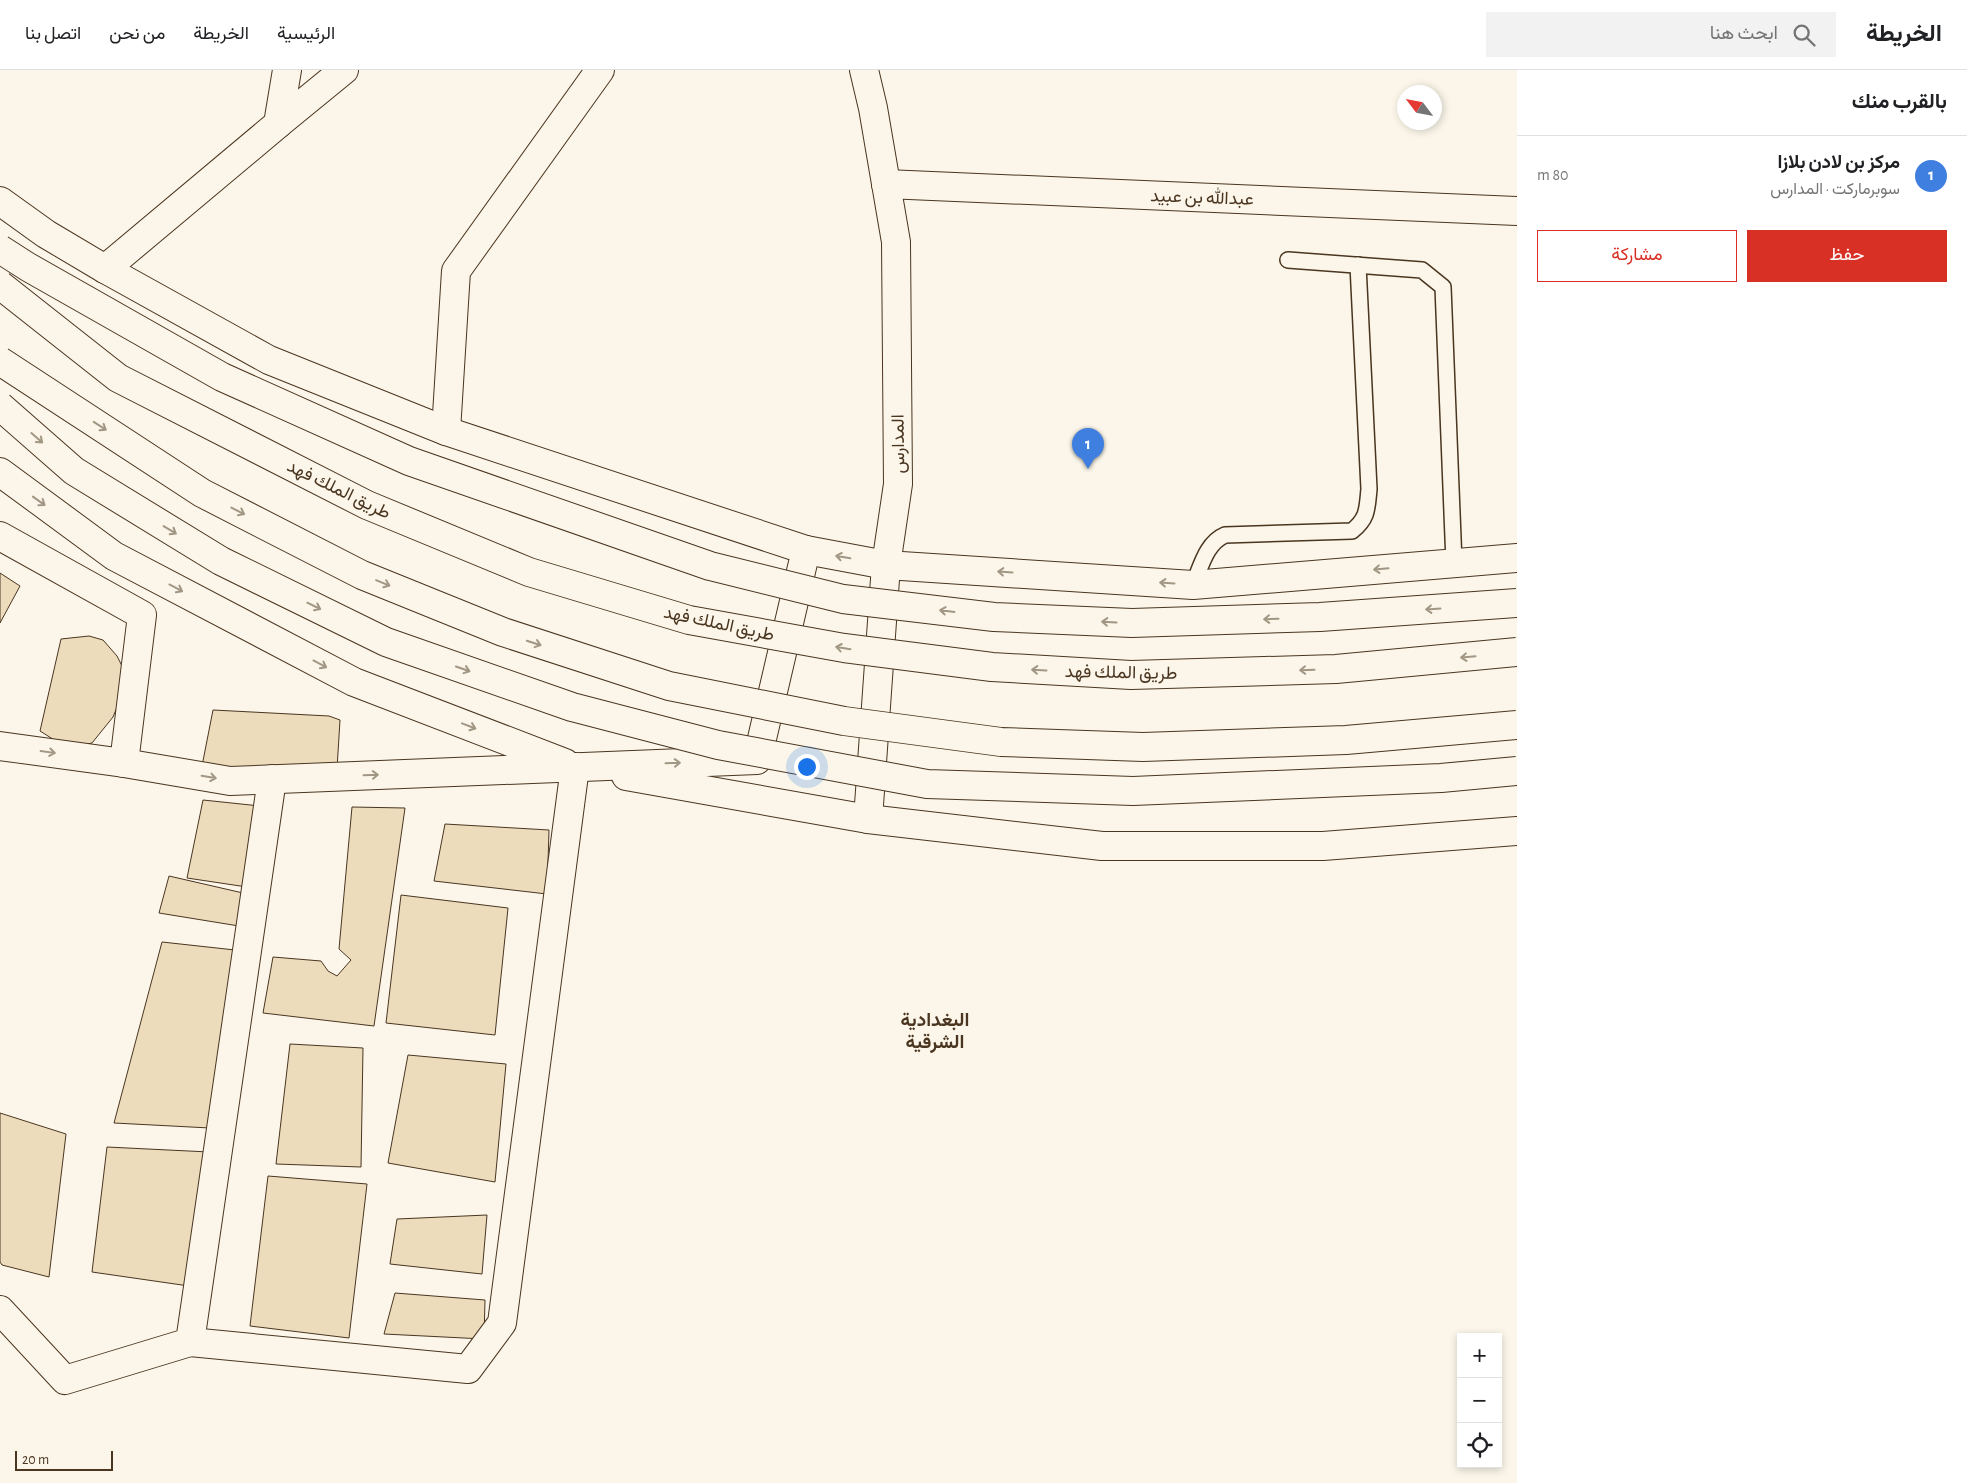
<!DOCTYPE html>
<html lang="ar">
<meta charset="utf-8">
<style>
body{margin:0;font-family:"Alegreya Sans",Vazirmatn,sans-serif;background:#f2f2f2;color:#202124;direction:rtl}
.controls{position:absolute;right:15px;bottom:15px;display:grid;overflow:hidden;border-radius:0px;box-shadow:0 2px 8px #0003}
.controls button{width:45px;height:45px;display:grid;place-items:center;padding:0;border:0;border-bottom:1px solid #e0e0e0;background:#fff;color:#202124;font:25px sans-serif}
.compass{position:absolute;left:1397px;top:15px;width:45px;height:45px;border-radius:50%;background:#fff;box-shadow:0 2px 8px #0003;rotate:302deg}
.scale{position:absolute;left:15px;bottom:12px;width:98px;box-sizing:border-box;padding-left:5px;border:2px solid #4a3520;border-top:0;font-size:14px;line-height:18px;white-space:nowrap;color:#4a3520;-webkit-text-stroke:4px #fbf6e9;paint-order:stroke}
.you{position:absolute;left:806px;top:696px;width:18px;height:18px;margin:-12px;border:4px solid #fff;border-radius:50%;background:#1a73e8;box-shadow:0 0 0 8px #1a73e833}
.badge{display:grid;place-items:center;width:32px;height:32px;border-radius:50%;background:#d93025;color:#fff;font-size:16px;font-weight:700}
.pin{position:absolute;translate:-50% -41px;filter:drop-shadow(0 1px 2px #0008)}
.pin::after{content:'';position:absolute;top:26px;width:18px;height:15px;background:inherit;clip-path:polygon(0 0,100% 0,50% 100%)}
.list{margin:0;padding:0;list-style:none}
h2{display:flex;justify-content:space-between;align-items:center;height:65px;margin:0;padding:0 20px;font-size:21px}
h2 small{font-size:16px;font-weight:400;color:#757577}
.list li{display:grid;grid-template-columns:32px 1fr auto;gap:15px;align-items:center;box-sizing:border-box;height:80px;padding:0 20px;border-top:1px solid #e0e0e0}
.list b{display:block;font-size:19px;white-space:nowrap}
.list p{margin:0;font-size:16px;white-space:nowrap;color:#757577}
.list em{font-size:16px;font-style:normal;color:#757577}
.actions{display:flex;gap:10px;padding:15px 20px}
.actions a{flex:1;padding:11px 0;border:1px solid #d93025;border-radius:0px;text-align:center;font-size:18px;color:#d93025}
.actions .main{background:#d93025;color:#fff}
.icon{flex:none;width:28px;height:28px;fill:none;stroke:currentColor;stroke-width:2;stroke-linecap:round;stroke-linejoin:round}
.map{position:relative;flex:none;width:1517px;height:1413px;overflow:hidden;direction:ltr}
header{display:flex;align-items:center;gap:30px;box-sizing:border-box;height:70px;padding:0 25px;background:#fff;border-bottom:1px solid #e0e0e0}
header strong{font-size:24px}
nav{display:flex;gap:28px;margin-inline-start:auto;font-size:18px}
.search{width:350px;height:45px;background:#f2f2f2;display:flex;align-items:center;gap:12px;box-sizing:border-box;padding:0 18px;border-radius:0px;color:#757577;font-size:19px}
main{display:flex}
aside{flex:1;background:#fff}
.map>svg:first-child{display:block}
.building{fill:#ecdcbc;stroke:#4a3520}
.lines{fill:none;stroke-linecap:round;stroke-linejoin:round}
.lane-casing{stroke:#4a3520;stroke-width:18}
.street-casing{stroke:#4a3520;stroke-width:30}
.primary-casing{stroke:#4a3520;stroke-width:30}
.lane{stroke:#fbf6e9;stroke-width:15}
.street{stroke:#fbf6e9;stroke-width:28}
.primary{stroke:#fbf6e9;stroke-width:28}
.primary-bridge-casing{stroke:#4a3520;stroke-width:30;stroke-linecap:butt}
.highway-bridge-casing{stroke:#4a3520;stroke-width:30;stroke-linecap:butt}
.primary-bridge{stroke:#fbf6e9;stroke-width:28}
.highway-bridge{stroke:#fbf6e9;stroke-width:28}
.oneway{stroke:#a29684}
.labels{text-anchor:middle;stroke-width:4;stroke-linejoin:round;paint-order:stroke}
.street-label{font-size:18px;fill:#4a3520;stroke:#fbf6e9}
.neighbourhood-label{font-size:19px;font-weight:bold;fill:#4a3520;stroke:#fbf6e9}
</style>
<header>
<strong>الخريطة</strong>
<div class="search"><svg class="icon" aria-label="search" viewBox="0 0 24 24"><circle cx="10" cy="10" r="6"/><path d="M15 15l6 6"/></svg>ابحث هنا</div>
<nav><a>الرئيسية</a><a>الخريطة</a><a>من نحن</a><a>اتصل بنا</a></nav>
</header>
<main>
<aside>
<h2>بالقرب منك<small></small></h2>
<ul class="list">
<li><span class="badge" style="background:#3f7fe0">1</span><div><b>مركز بن لادن بلازا</b><p>سوبرماركت · المدارس</p></div><em>80 m</em></li>
</ul>
<div class="actions"><a class="main">حفظ</a><a>مشاركة</a></div>
</aside>
<div class="map">
<svg width="1517" height="1413" viewBox="0 0 1517 1413">
<rect width="100%" height="100%" fill="#fbf6e9"/>
<g class="building">
<path d="M0 503 20 516 0 553Z"/>
<path d="M89 566 103 570 117 586 123 598 122 625 113 647 92 673 67 678 40 661 61 569Z"/>
<path d="M213 640 329 646 340 650 337 699 202 696Z"/>
<path d="M203 730 260 736 247 817 187 808Z"/>
<path d="M352 737 405 738 374 956 263 943 273 887 321 891 328 901 337 906 351 890 339 879Z"/>
<path d="M445 754 549 760 547 824 434 811Z"/>
<path d="M169 806 243 823 239 856 159 843Z"/>
<path d="M401 825 508 838 495 965 386 953Z"/>
<path d="M162 872 235 880 210 1058 114 1053Z"/>
<path d="M290 974 363 978 361 1097 276 1094Z"/>
<path d="M408 985 506 994 495 1112 388 1093Z"/>
<path d="M0 1043 66 1064 49 1207 2 1195 0 1192Z"/>
<path d="M107 1077 209 1082 189 1216 92 1202Z"/>
<path d="M268 1106 367 1114 349 1268 250 1256Z"/>
<path d="M487 1145 482 1204 390 1194 397 1149Z"/>
<path d="M395 1223 485 1230 484 1269 384 1264Z"/>
</g>
<g class="lines">
<defs>
<g id="lane">
<path d="M1288 190 1422 200 1443 217 1454 493"/>
<path d="M1193 515C1201 497 1206 473 1225 465L1352 461C1368 448 1367 439 1369 419L1358 195"/>
</g>
<g id="street">
<path d="M864 0 873 38 896 172 898 414 886 495 868 749"/>
<path d="M278 54 344 0"/>
<path d="M886 114 1517 141"/>
<path d="M105 199 278 54 287 0"/>
<path d="M446 361 456 201 600 0"/>
<path d="M0 466 142 545 124 693"/>
<path d="M0 1240 65 1310 190 1272 272 709"/>
<path d="M190 1272 468 1299 502 1253 575 697"/>
</g>
<g id="primary">
<path d="M0 131 46 164 105 199 269 290 446 361 806 480 757 690 230 711 124 693 0 676"/>
<path d="M0 402 114 486 354 612 565 693"/>
<path d="M806 480 886 495 1193 515 1517 488"/>
<path d="M626 706 868 749 1102 776H1323L1517 761"/>
</g>
</defs>
<use href="#lane" class="lane-casing"/>
<use href="#street" class="street-casing"/>
<use href="#primary" class="primary-casing"/>
<use href="#lane" class="lane"/>
<use href="#street" class="street"/>
<use href="#primary" class="primary"/>
<defs>
<path id="primary-bridge" d="M0 179 28 197 222 307 409 391 710 496 843 529 994 547 1132 553 1320 547 1517 533"/>
<g id="highway-bridge">
<path d="M0 215 118 308 367 435 529 502 689 550 844 578 992 597 1131 605 1336 599 1517 582"/>
<path d="M0 291 202 423 362 505 503 562 669 616 844 651 1001 672 1143 677 1346 670 1517 655"/>
<path d="M0 336 74 401 221 491 386 572 572 637 718 675 927 714 1133 721 1441 708 1517 701"/>
</g>
</defs>
<use href="#primary-bridge" class="primary-bridge-casing"/>
<use href="#highway-bridge" class="highway-bridge-casing"/>
<use href="#primary-bridge" class="primary-bridge"/>
<use href="#highway-bridge" class="highway-bridge"/>
</g>
<defs><path id="oneway-shaft" d="M-6 0H5M1.5-3L5.5 0L1.5 3" fill="none" stroke-width="1.6" stroke-linecap="round" stroke-linejoin="round" transform="scale(1.25)"/></defs>
<g class="oneway">
<use href="#oneway-shaft" transform="translate(100 356) rotate(33)"/>
<use href="#oneway-shaft" transform="translate(37 368) rotate(41)"/>
<use href="#oneway-shaft" transform="translate(39 431) rotate(36)"/>
<use href="#oneway-shaft" transform="translate(238 441) rotate(27)"/>
<use href="#oneway-shaft" transform="translate(170 460) rotate(31)"/>
<use href="#oneway-shaft" transform="translate(843 487) rotate(-170)"/>
<use href="#oneway-shaft" transform="translate(1381 499) rotate(175)"/>
<use href="#oneway-shaft" transform="translate(1005 502) rotate(-176)"/>
<use href="#oneway-shaft" transform="translate(383 513) rotate(22)"/>
<use href="#oneway-shaft" transform="translate(1167 513) rotate(-176)"/>
<use href="#oneway-shaft" transform="translate(176 518) rotate(28)"/>
<use href="#oneway-shaft" transform="translate(314 536) rotate(26)"/>
<use href="#oneway-shaft" transform="translate(1433 539) rotate(176)"/>
<use href="#oneway-shaft" transform="translate(947 541) rotate(-173)"/>
<use href="#oneway-shaft" transform="translate(1271 549) rotate(178)"/>
<use href="#oneway-shaft" transform="translate(1109 552) rotate(-177)"/>
<use href="#oneway-shaft" transform="translate(534 573) rotate(18)"/>
<use href="#oneway-shaft" transform="translate(843 578) rotate(-171)"/>
<use href="#oneway-shaft" transform="translate(1468 587) rotate(175)"/>
<use href="#oneway-shaft" transform="translate(320 594) rotate(28)"/>
<use href="#oneway-shaft" transform="translate(463 599) rotate(19)"/>
<use href="#oneway-shaft" transform="translate(1039 600) rotate(-177)"/>
<use href="#oneway-shaft" transform="translate(1307 600) rotate(178)"/>
<use href="#oneway-shaft" transform="translate(469 656) rotate(21)"/>
<use href="#oneway-shaft" transform="translate(48 682) rotate(8)"/>
<use href="#oneway-shaft" transform="translate(673 693) rotate(-2)"/>
<use href="#oneway-shaft" transform="translate(371 705) rotate(-2)"/>
<use href="#oneway-shaft" transform="translate(209 707) rotate(10)"/>
</g>
<g class="labels">
<g class="street-label">
<text transform="translate(1202 127) rotate(2)" y="6">عبدالله بن عبيد</text>
<text transform="translate(898 374) rotate(-91)" y="6">المدارس</text>
<text transform="translate(339 419) rotate(26)" y="6">طريق الملك فهد</text>
<text transform="translate(719 553) rotate(12)" y="6">طريق الملك فهد</text>
<text transform="translate(1121 602) rotate(1)" y="6">طريق الملك فهد</text>
</g>
<g class="neighbourhood-label">
<text x="935" y="956">البغدادية<tspan x="935" dy="22">الشرقية</tspan></text>
</g>
</g>
</svg>
<div class="controls">
<button>+</button>
<button>−</button>
<button><svg class="icon" aria-label="locate" viewBox="0 0 24 24"><circle cx="12" cy="12" r="6"/><path d="M12 2v4M12 18v4M2 12h4M18 12h4"/></svg></button>
</div>
<svg class="compass" viewBox="-18 -18 36 36"><path d="M0-13l5 13h-10z" fill="#e53935"/><path d="M0 13l5-13h-10z" fill="#757577"/></svg>
<div class="scale">20 m</div>
<div class="you"></div>
<div class="pin badge" style="left:1088px;top:399px;background:#3f7fe0">1</div>
</div>
</main>
